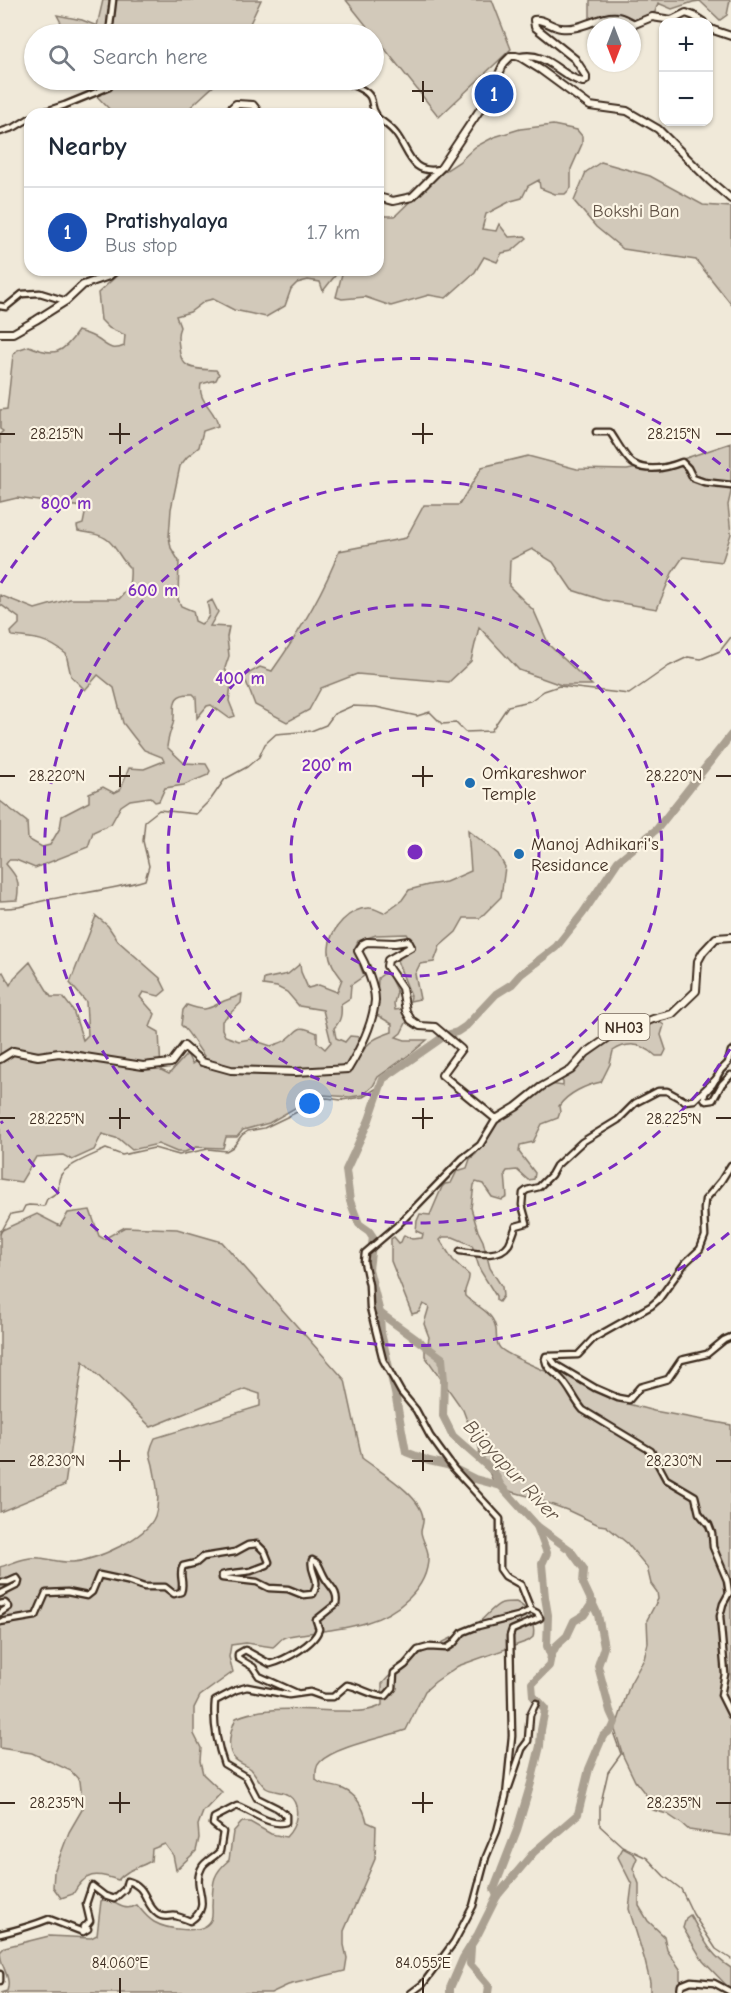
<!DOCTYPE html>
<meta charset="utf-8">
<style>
body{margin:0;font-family:"Comic Neue",sans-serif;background:#f2f2f3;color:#1f2937}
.controls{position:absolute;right:18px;top:18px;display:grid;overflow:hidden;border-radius:12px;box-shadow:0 2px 4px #0004}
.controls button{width:54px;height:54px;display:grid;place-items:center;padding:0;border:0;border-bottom:2px solid #e0e1e3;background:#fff;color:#1f2937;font:30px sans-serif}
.compass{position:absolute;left:587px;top:18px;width:54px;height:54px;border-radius:50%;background:#fff;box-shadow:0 2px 4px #0004;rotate:180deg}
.you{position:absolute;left:310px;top:1104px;width:21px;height:21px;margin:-15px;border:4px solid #fff;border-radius:50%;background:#1a73e8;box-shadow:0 0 0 9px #1a73e833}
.badge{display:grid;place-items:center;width:39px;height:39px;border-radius:50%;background:#2563eb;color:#fff;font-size:20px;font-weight:700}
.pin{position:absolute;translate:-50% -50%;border:3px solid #fff;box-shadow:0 2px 6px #0006}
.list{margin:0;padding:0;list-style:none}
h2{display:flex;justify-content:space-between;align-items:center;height:78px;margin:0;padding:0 24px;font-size:26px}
h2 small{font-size:20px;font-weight:400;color:#747a83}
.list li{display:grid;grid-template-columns:39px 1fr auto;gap:18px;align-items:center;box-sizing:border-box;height:90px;padding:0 24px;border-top:2px solid #e0e1e3}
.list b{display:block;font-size:22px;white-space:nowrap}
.list p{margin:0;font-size:20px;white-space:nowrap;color:#747a83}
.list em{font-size:20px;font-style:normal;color:#747a83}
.icon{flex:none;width:33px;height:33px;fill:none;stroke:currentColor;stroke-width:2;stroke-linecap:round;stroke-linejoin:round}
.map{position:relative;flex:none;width:731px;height:1993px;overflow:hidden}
.search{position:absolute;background:#fff;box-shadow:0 2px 4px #0004;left:24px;top:24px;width:360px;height:66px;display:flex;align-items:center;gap:15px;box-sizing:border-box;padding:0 21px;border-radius:33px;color:#747a83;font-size:22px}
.panel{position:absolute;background:#fff;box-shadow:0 2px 4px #0004;left:24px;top:108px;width:360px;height:168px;border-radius:18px}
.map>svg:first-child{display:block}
.green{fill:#d2c9ba;stroke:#867a6c;stroke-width:1.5}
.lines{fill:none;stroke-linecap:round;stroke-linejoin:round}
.stream{stroke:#7e7163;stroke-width:1.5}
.river{stroke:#aaa091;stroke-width:8}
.minor-casing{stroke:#3b2a1e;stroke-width:9}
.major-casing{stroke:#3b2a1e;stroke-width:10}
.minor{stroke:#fcf5e5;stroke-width:4.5}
.major{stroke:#fcf5e5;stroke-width:6}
.ticks{fill:none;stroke:#3b2a1e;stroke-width:2}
.ring{fill:none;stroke:#7b2cbf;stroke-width:3;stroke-dasharray:10 8}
.poi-dot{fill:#1f6fb2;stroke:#fcf5e5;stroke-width:2}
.labels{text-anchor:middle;stroke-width:4.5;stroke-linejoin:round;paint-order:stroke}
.shield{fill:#fcf5e5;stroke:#75675a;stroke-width:1.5}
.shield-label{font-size:16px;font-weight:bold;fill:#3b2a1e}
.park-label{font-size:18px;fill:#615245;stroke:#fcf5e5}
.poi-label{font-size:18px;fill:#3b2a1e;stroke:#fcf5e5;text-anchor:start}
.water-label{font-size:20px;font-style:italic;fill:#625346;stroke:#fcf5e5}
.ticks-label{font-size:15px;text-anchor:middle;fill:#3b2a1e;stroke:#fcf5e5;stroke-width:4.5;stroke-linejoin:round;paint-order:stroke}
.centre{fill:#7b2cbf;stroke:#fcf5e5;stroke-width:3}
.ring-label{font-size:18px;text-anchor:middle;font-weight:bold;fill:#7b2cbf;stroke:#fcf5e5;stroke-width:4.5;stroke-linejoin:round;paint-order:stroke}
</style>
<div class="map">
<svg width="731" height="1993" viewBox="0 0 731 1993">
<rect width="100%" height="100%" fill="#f0e9d9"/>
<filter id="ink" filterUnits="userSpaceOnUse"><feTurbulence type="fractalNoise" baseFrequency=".0167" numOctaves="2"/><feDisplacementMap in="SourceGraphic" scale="12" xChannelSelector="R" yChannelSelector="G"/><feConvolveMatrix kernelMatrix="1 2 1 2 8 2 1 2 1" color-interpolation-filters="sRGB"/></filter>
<g filter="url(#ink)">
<g class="green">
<path d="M103 0H261L245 34H67L57 15 82 20 97 26Z"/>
<path d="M346 0H492L511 49 439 117Z"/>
<path d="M590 0H730L727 15 720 20 700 1 693 2 672 9 658 3 655 12 633 22 621 16 590 22Z"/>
<path d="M86 80H220L183 114H114L91 90Z"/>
<path d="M553 125 577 130 582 136V144L571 169V188L565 194H555L540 188 539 180 528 186 522 198 511 201 486 214 482 229 496 231 499 224 509 237 525 236 527 238 512 251 502 253 497 262 484 257 475 272 446 298 429 295 391 306 365 297 342 299 336 297 342 274 338 272 323 291 320 282 308 280 297 283 291 289 285 306 266 317 234 310 213 299 205 301 190 312 176 316 180 327C177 334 178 340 179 347 180 371 197 369 216 370L219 374 216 380 201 384C197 402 216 409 218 426L203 431 199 447 187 457 180 466 171 509 169 537 171 548 179 561 178 599 181 606 193 611 195 621 201 624C211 618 210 613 207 603L212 600 218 612 210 626 229 627 227 637 229 656 225 668 231 684 229 701 235 716 229 718 211 705 207 706 197 718 196 697 193 694C167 693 177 709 173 724 170 732 168 738 167 747L184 763 206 764 210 771 208 775 184 785 165 788 159 801 155 802 150 797 130 800 121 806 111 824 93 832 88 847 35 868 16 860H9L6 864C18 878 20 881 17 900L0 901V801L27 822 28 839 42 847 50 845 60 828 62 816 89 802V793L103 787 114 793 120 790 129 768 144 769 164 761 162 757 144 750 133 736 123 723 114 688 98 675 85 690 71 676 66 654C47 639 36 638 12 636L11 632 19 624V618L0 604V595L35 609 70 599H119C129 589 131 582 130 568 121 560 118 550 110 542 103 534 88 533 78 531L77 526 83 524 85 514 82 507 17 498 0 502V434L3 431 0 429V410L7 409 13 355 17 350 29 346C54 357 63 354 78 331 84 333 92 335 97 339 107 345 111 352 124 346L125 335 109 328 101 320 98 293 123 270H378V210L385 216H395L434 178 459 162 475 147 494 137 520 129Z"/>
<path d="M601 162 650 176 703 205 731 207V304L696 260 623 249 596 227 574 201 586 172Z"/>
<path d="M731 443V492L728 505 731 534 722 562 683 557 672 573 657 609 603 600 572 590 553 562 532 549 510 560 509 586 534 611 549 645 592 685H561L519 670 479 627 471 661 449 682 357 674 321 688 309 710 287 722 255 705 244 676 260 667 272 671C299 633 323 594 339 551L406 538 424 505H459L482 467 528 456 577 469 627 470 677 461Z"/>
<path d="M468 830 498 854 505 867 501 897 480 918H464L456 932 440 946 434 962 420 964 415 974 420 999 410 1001 411 996 396 958 411 951 415 945 407 934 376 935 358 941 354 950 364 976 351 985 350 998 341 1004C342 1014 341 1021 334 1028L336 1038 345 1042 350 1036 360 1037 356 1046 362 1053C369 1040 378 1037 392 1032V1024L377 1015C374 1003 378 991 378 978L387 971 397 992 394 1003 395 1010 402 1009 408 1019 401 1033 396 1037 405 1040H427L413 1052 378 1077 373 1086 363 1095 350 1097 323 1095 310 1097 302 1104 269 1123 243 1130 237 1137H226L223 1148 196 1147 185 1152H177L158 1144 132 1150 119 1139 102 1134 94 1150 72 1160 63 1155 36 1157 21 1182 0 1179V974L3 972 10 985 14 978 30 962 51 997H63L73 1010 83 1040 88 1035 86 1002 70 983 96 916 108 926 118 941 160 978 166 990 159 996 143 992 140 997 155 1014 150 1027 159 1032 161 1070 169 1074 187 1054 192 1064 204 1056C196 1046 191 1034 181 1025L183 1010 187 1005C207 1012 207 1009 224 1001 230 999 236 997 242 994L241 1003 222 1021V1029L225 1036 239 1041 250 1039 271 1046C276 1044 282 1043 286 1040 301 1029 296 1024 317 1033V1042L325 1049 331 1042 323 1010 299 1006 287 992 277 987 263 985 264 979 288 974 300 964 301 972 308 988 319 985 337 992 342 979C335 970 328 960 329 948 330 929 350 907 370 908 375 908 380 912 384 913L402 900 409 890 428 885 446 882 471 871Z"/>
<path d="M658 1021 664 1025 661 1035 666 1050 663 1056H656C643 1044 628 1041 613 1051L610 1064 601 1082C586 1085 568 1093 559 1106L560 1112 558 1118 542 1124 533 1142 520 1145 519 1152 535 1173 534 1179 528 1180 517 1170 507 1171 505 1174 507 1197 502 1200 492 1197 483 1184 476 1182 474 1185 471 1208 478 1231 483 1241 490 1268 502 1287 503 1296 499 1302 496 1300V1296L480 1270 472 1245 453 1237H443L440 1240 453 1260 469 1275C470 1283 463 1288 465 1296 474 1305 491 1311 495 1325 498 1333 494 1341 500 1348 505 1354 545 1371 555 1375L556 1369 563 1371 584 1383 590 1388 628 1404 654 1411 731 1425V1836L689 1830 682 1824 667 1814 653 1810 651 1808 647 1796 635 1781 623 1756 615 1730 630 1684 644 1659 648 1643 647 1620 658 1599 657 1592 651 1584 647 1567 627 1543 606 1526 599 1525 567 1510 528 1496 502 1489 494 1483 489 1472 481 1464 484 1457 480 1454 478 1441 469 1426 463 1410 425 1356V1350L428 1344 429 1337 424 1324 429 1307 423 1304 419 1312 412 1314 391 1261V1239L394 1237 399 1243 401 1242 404 1235 412 1239 422 1238 423 1234 416 1231 417 1221 420 1214 430 1215 442 1187 445 1184 451 1183 457 1171 467 1168 470 1159 476 1154 496 1122 550 1084 563 1086V1082L561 1080 562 1077 620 1032Z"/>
<path d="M90 1210 99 1236 104 1239 125 1227 177 1229 222 1242 345 1380 362 1458C380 1472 421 1495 423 1518 424 1523 421 1528 421 1532 422 1540 427 1546 428 1554 430 1589 396 1614 365 1623 344 1629 322 1631 301 1634 296 1635 288 1635 283 1638 280 1640 276 1645 273 1647L246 1643 231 1645 229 1657 233 1672 200 1696 194 1708V1734L201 1748 200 1761 203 1774 222 1792 203 1812 198 1825 199 1838 196 1851 176 1870 173 1855 165 1844 152 1849 151 1861C137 1869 129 1868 118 1880 96 1872 85 1872 73 1894L61 1898 53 1887 54 1872 69 1832 83 1808 80 1781 71 1771 32 1753 0 1748V1567C13 1563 27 1556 40 1558 51 1559 61 1563 73 1562 96 1560 147 1538 155 1516 161 1499 156 1482 153 1465 152 1461 150 1456 150 1452 151 1447 153 1442 155 1438L260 1406V1394L245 1389 151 1427 83 1361 65 1485 0 1512V1231L37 1214 60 1226 68 1213Z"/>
<path d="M516 1602C529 1608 536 1623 533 1637L528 1641 458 1666 435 1682 425 1691 406 1730C385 1737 334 1747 320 1762 315 1767 316 1774 316 1780 324 1787 334 1785 343 1789 357 1795 364 1809 367 1822L376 1826 375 1859 344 1931V1945L347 1958 345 1971 288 1985 271 1993H0L7 1991C12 1976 0 1967 0 1952L5 1947 49 1936 91 1938 97 1935 101 1901 106 1898C117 1904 125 1912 137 1905 142 1911 147 1918 154 1922 166 1929 203 1936 211 1920 213 1916 212 1910 212 1906 213 1884 211 1875 229 1860L233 1832 242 1822H250L271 1834 286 1837C296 1827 303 1805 288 1795 282 1791 272 1792 266 1788 260 1783 256 1775 251 1769 246 1765 239 1763 235 1759 225 1749 231 1729 236 1718 267 1705 304 1710 337 1711 352 1711 368 1713 382 1705V1684C406 1654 446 1644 477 1624 485 1618 494 1605 502 1603 506 1602 512 1602 516 1602Z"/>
<path d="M623 1848 634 1854 637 1858 633 1868 639 1884V1906L648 1921 664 1936 667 1950 680 1969V1986L687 1993H650V1982L645 1961 629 1909 632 1885 618 1857Z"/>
<path d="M690 1915C704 1937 707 1953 731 1968V1990L703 1961 683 1928 686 1918Z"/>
</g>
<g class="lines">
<g class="stream">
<path d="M0 908C21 909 31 903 51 899 83 893 114 889 145 880L149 866 143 841 145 821 159 810 196 814 211 799 225 779 247 767 259 757 265 744 276 734 311 731 326 725 334 714 352 706 376 707 417 716 430 712 442 724 456 723 465 732 491 731 508 706 530 701 544 691 559 686 629 694 669 666 688 657 701 659 720 651 731 637"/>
<path d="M0 1234 11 1214 22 1212 25 1206 29 1205 44 1206 47 1199 58 1192C59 1187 58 1181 60 1177 63 1166 96 1154 106 1149L122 1155 154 1148 179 1155 208 1149 226 1151 233 1147 242 1135 248 1131 264 1128 289 1116 305 1108 314 1099 327 1098 341 1100 363 1097 377 1088 383 1079"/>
<path d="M612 1729 621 1754 608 1772 600 1807V1826L622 1846 647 1858 664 1876 681 1889 693 1914 716 1949 731 1959"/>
</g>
<g class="river">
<path d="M380 1313 381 1333 395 1393 406 1452 429 1461 447 1465 475 1479 501 1486"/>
<path d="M537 1526 547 1553 542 1564 545 1597 548 1615 547 1646 551 1656"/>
<path d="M497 1896 494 1889 517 1830 531 1783 540 1746 541 1730 545 1709 533 1696 532 1683 549 1666 551 1656 556 1646 567 1636 574 1621 584 1615 593 1602"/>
<path d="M471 1947 470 1964 489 1986 488 1993"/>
<path d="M450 1993V1988L463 1958 478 1934 497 1896 534 1852 578 1814 589 1769 603 1736 612 1729 615 1722 610 1711 598 1666 604 1647 598 1615 583 1583 584 1569 570 1550 537 1526 501 1486 494 1472 453 1436 443 1416 444 1380 442 1358 380 1313 369 1269 373 1237 369 1231 359 1224 350 1201 346 1170 369 1120 383 1079 446 1035 457 1032 466 1026 496 994 512 984 521 974 556 947 583 913 618 861 657 829 731 735"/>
</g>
<defs>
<g id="minor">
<path d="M314 32 319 34"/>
<path d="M109 34 113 0"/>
<path d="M341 80C350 85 368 89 371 99 373 105 372 109 376 114"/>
<path d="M37 114 65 105 109 87 112 80"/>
<path d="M378 118C384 123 391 127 396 134 410 152 410 175 440 169"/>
<path d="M0 132 15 127 30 118"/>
<path d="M0 306 6 307 22 294 40 293 66 301"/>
<path d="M596 432H610C616 440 626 460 634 464 648 472 667 468 682 462L688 468 693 478 704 482 731 485"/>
<path d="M731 1051 728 1063 721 1070 713 1084 705 1093 704 1098 706 1101 713 1100 722 1084 731 1075"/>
<path d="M460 1251C475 1253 499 1259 509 1244 512 1238 514 1232 516 1226L527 1223 522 1205 523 1193 527 1190 539 1187 551 1175 556 1166 582 1142 618 1120 635 1103 658 1091H667L685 1101 694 1100 717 1078"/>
<path d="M731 1337 724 1340 707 1354 681 1360 668 1379 640 1387 629 1400 618 1398 595 1388 556 1365 549 1356H546L545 1359C547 1370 553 1371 560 1378 570 1387 574 1400 583 1410L651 1451 666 1479 695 1496 699 1513 709 1525 712 1533 713 1547 727 1580 729 1593 723 1604 720 1616 725 1674 721 1695 731 1715"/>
<path d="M549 1356 578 1355 594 1338 651 1306 659 1299 685 1263 700 1249 705 1236 704 1209 705 1200 721 1181 731 1165"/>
<path d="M0 1582H8L17 1578 19 1581 18 1585 0 1594"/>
<path d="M0 1604 5 1603 9 1607 0 1613"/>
<path d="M0 1622 36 1616 46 1593 67 1592 87 1596 92 1592 99 1575 127 1581 144 1587H165L174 1594 181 1592C185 1583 178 1574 183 1566L196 1563 203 1557 235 1552 248 1545 257 1544 265 1552 269 1562 267 1565 251 1571 226 1574 222 1575V1578L257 1582 269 1588 288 1589 303 1595 313 1594C322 1578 309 1574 312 1560 320 1563 319 1567 323 1574 328 1586 339 1590 336 1604L316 1620 319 1629C315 1644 285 1660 270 1664L245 1650 238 1654V1658L253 1667 259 1676 297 1693"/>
<path d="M509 1787 522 1749 528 1741 530 1715 536 1703"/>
<path d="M0 1934C17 1930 34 1925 49 1919L83 1932 88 1929 83 1927 87 1925 90 1921 86 1904 92 1886 105 1896 114 1899 125 1889 127 1881C148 1886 144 1905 158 1914 164 1919 169 1915 176 1916 180 1917 185 1919 190 1921 215 1905 190 1887 202 1867 205 1861 215 1857 220 1851L223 1832 213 1824 214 1818 237 1806C252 1811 270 1827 286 1822V1815L277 1808 257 1798 246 1777 224 1764C217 1744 213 1722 215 1701L236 1690 247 1687 289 1695 310 1692 324 1697H333L347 1685C361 1687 372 1697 386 1696L393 1688 394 1673 405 1665 418 1650 429 1647 447 1648 453 1644 463 1632 478 1626 518 1616 531 1610"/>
<path d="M0 1974V1981"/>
<path d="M411 1993 423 1984 454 1942 462 1927 473 1906 486 1857 497 1831 506 1796 512 1736 510 1636 512 1630 540 1618 537 1613 531 1610 521 1585 505 1576 500 1569V1519L454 1469 430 1436 416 1410 401 1392 383 1360 370 1308 369 1285 364 1262 365 1253 399 1224 463 1158 480 1145 496 1119"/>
<path d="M680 1993 681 1985 691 1981 714 1983 731 1992"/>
</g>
<g id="major">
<path d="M708 27 713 30 731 36"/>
<path d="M520 57C548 51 560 77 583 82L586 80V76L575 59 535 27 534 20C543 18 551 27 561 28 581 31 600 15 617 17 623 17 628 22 635 24L652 17 672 20 686 13 694 16 703 22"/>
<path d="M225 114 236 104 253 105 260 114"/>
<path d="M378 197 393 201 412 197 441 168 489 96 504 63 511 56H516L520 57 541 70 590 106 627 111 658 129 710 181 731 199"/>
<path d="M0 333H13L36 320 66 301 83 285 109 276 116 270"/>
<path d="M0 1059 13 1051 38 1056 59 1053 143 1066 171 1063 184 1046 202 1062 231 1070 296 1072 348 1069C360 1049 373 1025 375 1000 375 986 365 963 358 951L363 944 367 942 395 943 408 941 411 947 388 960 387 966 402 988 406 1011 411 1020 420 1026 435 1027 461 1049 442 1075 496 1119 516 1107 541 1087 571 1070 586 1053 622 1028 641 1024 653 1019 672 1014 696 991 698 961 703 952 716 938 731 937"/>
</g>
</defs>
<use href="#minor" class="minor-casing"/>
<use href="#major" class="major-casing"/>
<use href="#minor" class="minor"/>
<use href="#major" class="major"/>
</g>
</g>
<path class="ticks" d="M423 81V102M412 91H433M120 423V444M423 423V444M0 434H15M109 434H130M412 434H433M716 434H731M120 766V787M423 766V787M0 776H15M109 776H130M412 776H433M716 776H731M120 1108V1129M423 1108V1129M0 1118H15M109 1118H130M412 1118H433M716 1118H731M120 1450V1471M423 1450V1471M0 1461H15M109 1461H130M412 1461H433M716 1461H731M120 1792V1813M423 1792V1813M0 1803H15M109 1803H130M412 1803H433M716 1803H731M120 1978V1993M423 1978V1993"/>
<g class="ring">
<circle cx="415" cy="852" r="124"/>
<circle cx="415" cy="852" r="247"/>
<path d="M730 1049A371 371 0 1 1 730 655"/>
<path d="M729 1233A494 494 0 0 1 1 1121M1 583A494 494 0 0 1 729 471"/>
</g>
<g class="poi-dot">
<circle cx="470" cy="783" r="6"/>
<circle cx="519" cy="854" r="6"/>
</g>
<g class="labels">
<rect class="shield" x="598.5" y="1014" width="51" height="26" rx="4.5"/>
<g class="shield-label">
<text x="624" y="1033">NH03</text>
</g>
<g class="park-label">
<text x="636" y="217">Bokshi Ban</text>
</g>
<g class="poi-label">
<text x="482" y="779">Omkareshwor<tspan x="482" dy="21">Temple</tspan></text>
<text x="531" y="850">Manoj Adhikari's<tspan x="531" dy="21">Residance</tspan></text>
</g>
<g class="water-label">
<text transform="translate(512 1470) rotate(47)" y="7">Bijayapur River</text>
</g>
</g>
<g class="ticks-label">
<text x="674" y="439">28.215°N</text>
<text x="57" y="439">28.215°N</text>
<text x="674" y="781">28.220°N</text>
<text x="57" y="781">28.220°N</text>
<text x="57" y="1124">28.225°N</text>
<text x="674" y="1124">28.225°N</text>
<text x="57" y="1466">28.230°N</text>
<text x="674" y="1466">28.230°N</text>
<text x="674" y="1808">28.235°N</text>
<text x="57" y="1808">28.235°N</text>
<text x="120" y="1968">84.060°E</text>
<text x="423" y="1968">84.055°E</text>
</g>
<circle cx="415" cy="852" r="9" class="centre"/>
<g class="ring-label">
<text x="66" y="509">800 m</text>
<text x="153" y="596">600 m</text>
<text x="240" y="684">400 m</text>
<text x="327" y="771">200 m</text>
</g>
</svg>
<div class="controls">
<button>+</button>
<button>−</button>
</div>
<svg class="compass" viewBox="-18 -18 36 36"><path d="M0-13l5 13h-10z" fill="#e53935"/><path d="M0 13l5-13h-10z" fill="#747a83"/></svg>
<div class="you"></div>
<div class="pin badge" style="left:494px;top:94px;background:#1a4fb4">1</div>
<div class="search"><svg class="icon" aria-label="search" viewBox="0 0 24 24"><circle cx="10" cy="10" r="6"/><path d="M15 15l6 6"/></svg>Search here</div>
<section class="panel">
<h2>Nearby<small></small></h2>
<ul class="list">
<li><span class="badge" style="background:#1a4fb4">1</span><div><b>Pratishyalaya</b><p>Bus stop</p></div><em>1.7 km</em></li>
</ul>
</section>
</div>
